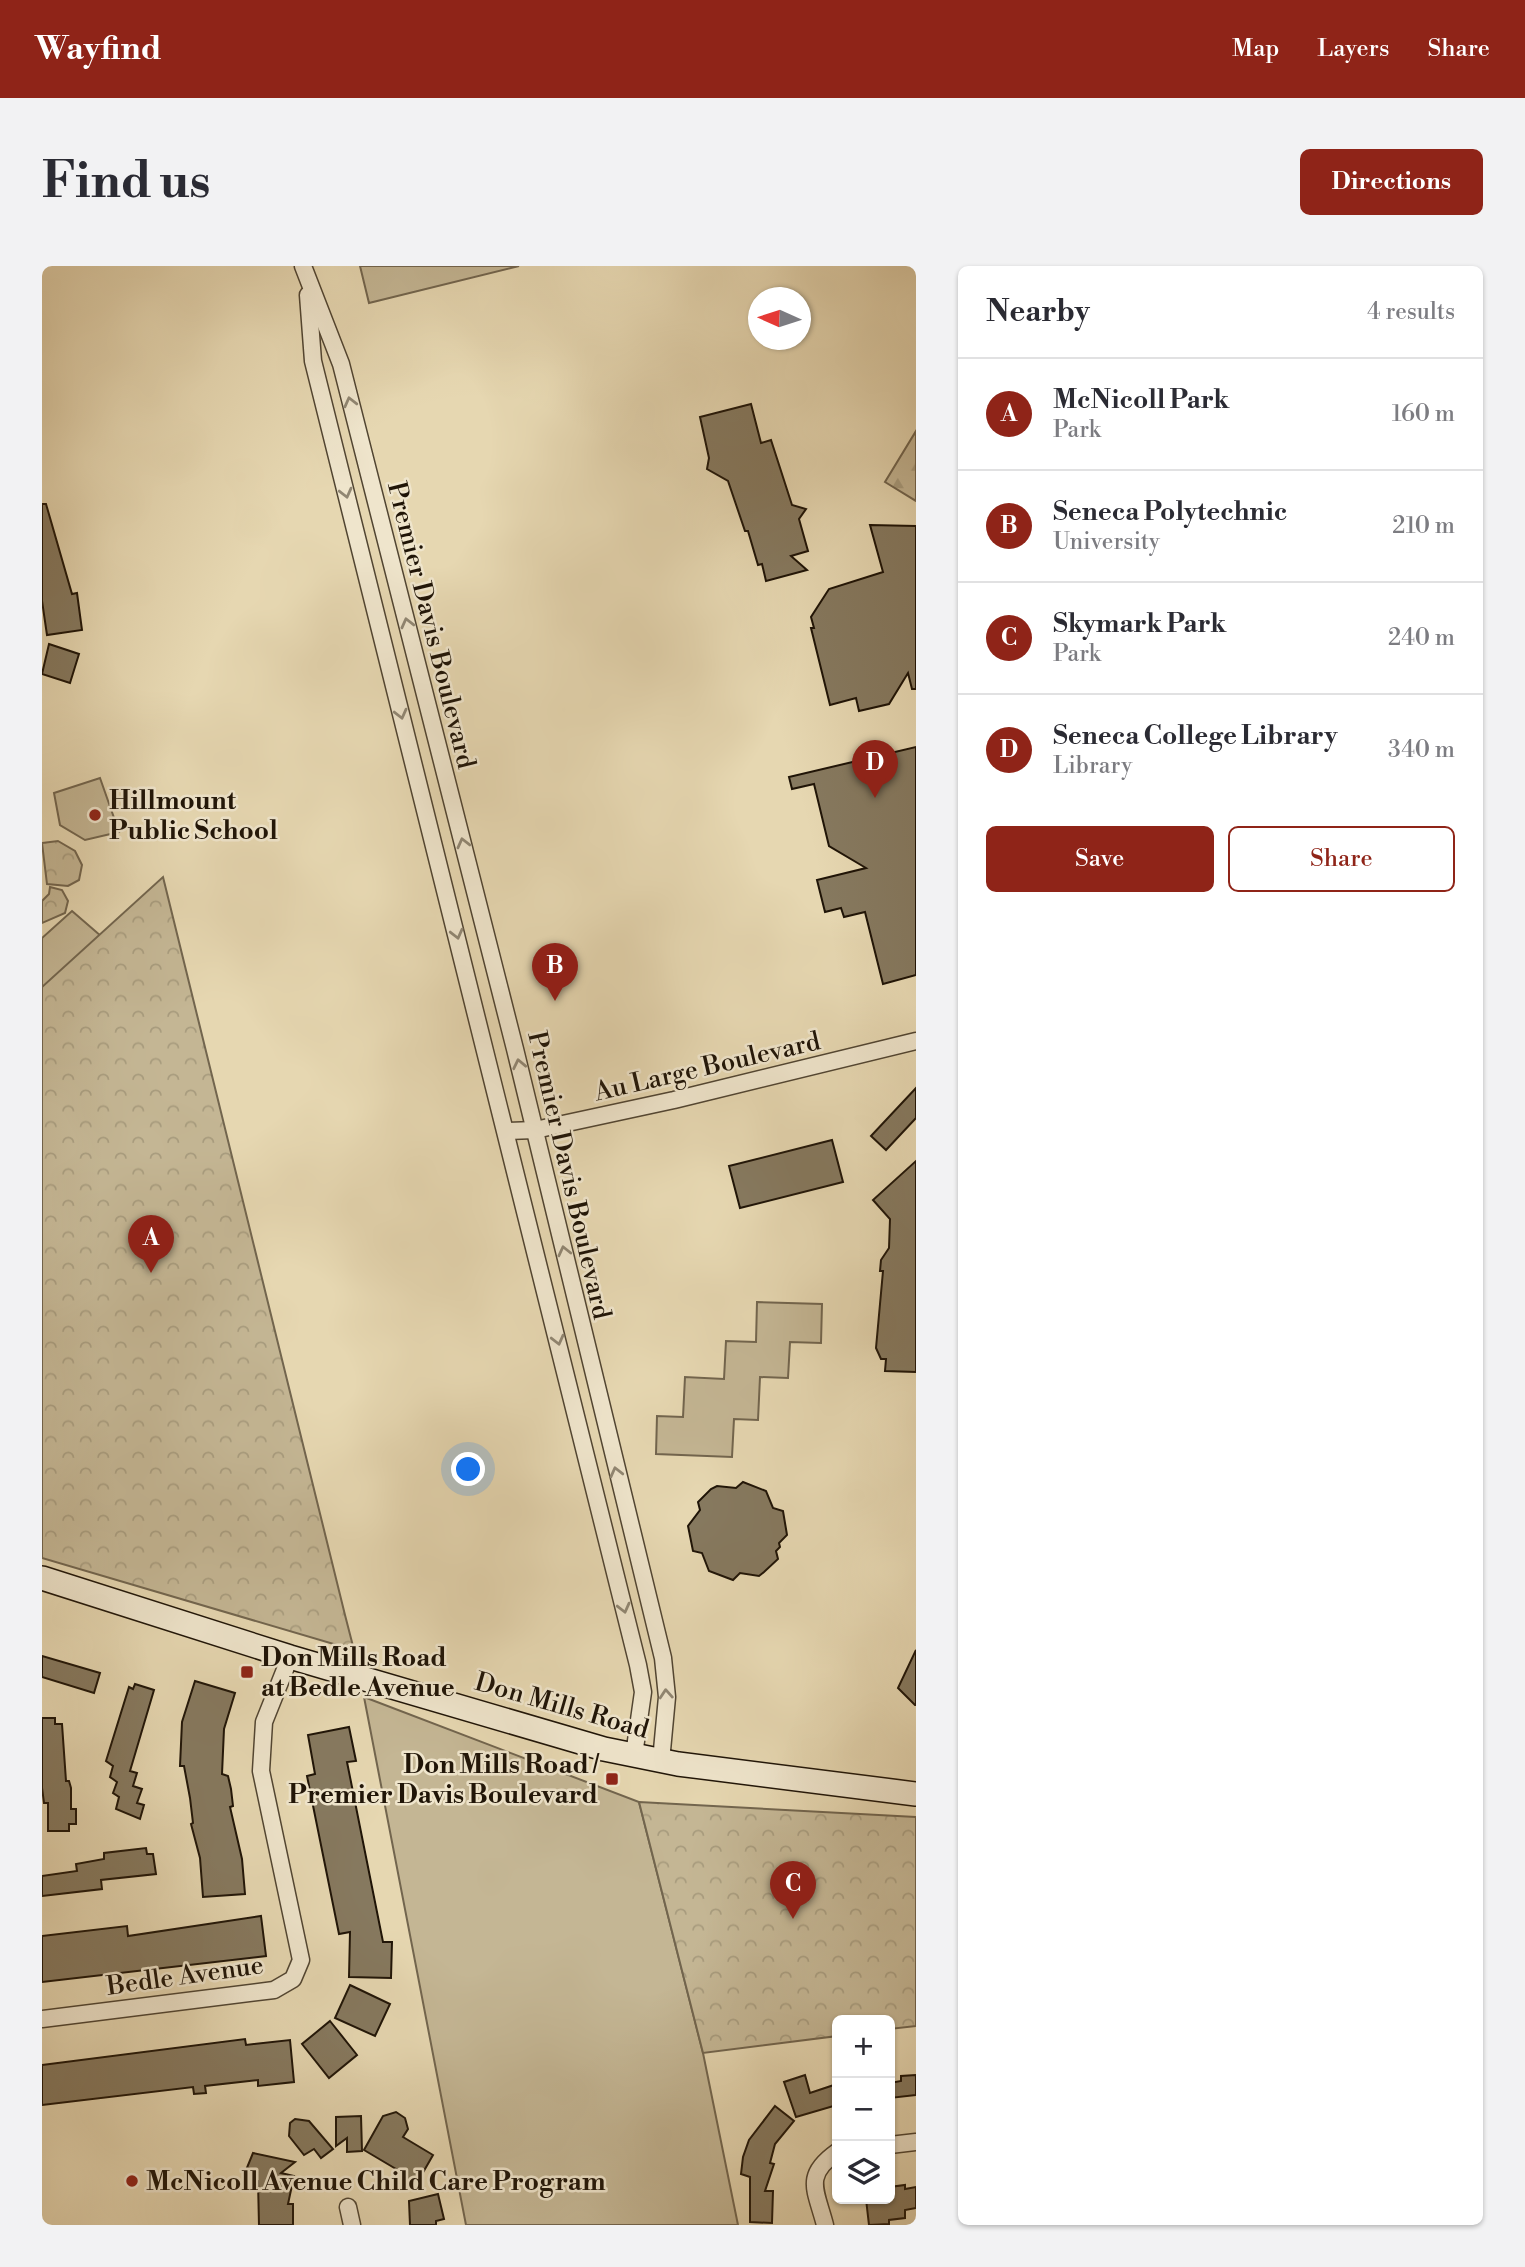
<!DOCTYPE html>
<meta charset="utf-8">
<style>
body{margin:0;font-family:"Libre Bodoni",serif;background:#f2f2f3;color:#2b2b33}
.controls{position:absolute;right:21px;bottom:21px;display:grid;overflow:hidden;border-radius:10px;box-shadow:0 2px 5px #0004}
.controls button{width:63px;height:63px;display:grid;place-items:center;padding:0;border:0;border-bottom:2px solid #e1e1e2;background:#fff;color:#2b2b33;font:35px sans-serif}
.compass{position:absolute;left:706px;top:21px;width:63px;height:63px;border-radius:50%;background:#fff;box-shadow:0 2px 5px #0004;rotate:273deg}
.you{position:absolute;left:427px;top:1204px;width:24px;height:24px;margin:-18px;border:5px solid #fff;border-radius:50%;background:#1a73e8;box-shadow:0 0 0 10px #1a73e833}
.badge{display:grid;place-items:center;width:46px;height:46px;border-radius:50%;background:#8f2418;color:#fff;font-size:23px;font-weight:700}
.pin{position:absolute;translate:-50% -58px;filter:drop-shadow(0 2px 4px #0008)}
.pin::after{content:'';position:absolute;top:37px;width:24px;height:21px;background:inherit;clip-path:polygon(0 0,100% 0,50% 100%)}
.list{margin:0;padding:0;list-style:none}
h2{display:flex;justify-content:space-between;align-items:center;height:91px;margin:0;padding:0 28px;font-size:30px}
h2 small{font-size:23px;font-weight:400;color:#7c7c81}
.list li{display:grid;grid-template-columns:46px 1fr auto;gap:21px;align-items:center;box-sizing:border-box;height:112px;padding:0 28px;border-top:2px solid #e1e1e2}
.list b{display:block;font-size:26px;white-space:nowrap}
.list p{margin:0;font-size:23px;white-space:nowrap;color:#7c7c81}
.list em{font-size:23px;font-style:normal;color:#7c7c81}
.actions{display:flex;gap:14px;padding:21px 28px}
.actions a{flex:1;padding:16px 0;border:2px solid #8f2418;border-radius:10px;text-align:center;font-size:24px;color:#8f2418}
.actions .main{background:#8f2418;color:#fff}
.icon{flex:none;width:38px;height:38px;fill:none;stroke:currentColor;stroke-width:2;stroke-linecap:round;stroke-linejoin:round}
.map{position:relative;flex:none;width:874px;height:1959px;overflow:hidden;border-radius:10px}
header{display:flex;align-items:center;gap:42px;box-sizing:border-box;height:98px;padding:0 35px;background:#8f2418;color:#fff}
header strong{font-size:33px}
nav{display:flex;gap:38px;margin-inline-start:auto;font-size:24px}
.intro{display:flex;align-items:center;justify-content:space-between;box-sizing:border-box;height:168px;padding:0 42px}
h1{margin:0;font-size:49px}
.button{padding:18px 32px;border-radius:10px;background:#8f2418;color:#fff;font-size:24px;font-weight:700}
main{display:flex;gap:42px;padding:0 42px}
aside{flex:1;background:#fff;border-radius:10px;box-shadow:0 2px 5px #0004}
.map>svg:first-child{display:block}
.green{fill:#c4b694;stroke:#72654e;stroke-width:2}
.forest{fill:url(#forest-firs);stroke:#72654e;stroke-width:2}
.park{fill:url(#park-crowns);stroke:#72654e;stroke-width:2}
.building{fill:#86795f;stroke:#1f1407;stroke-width:2}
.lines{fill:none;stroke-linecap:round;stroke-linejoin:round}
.street-casing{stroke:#514532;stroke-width:19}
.secondary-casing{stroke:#1f1407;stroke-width:26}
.street{stroke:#efe5cc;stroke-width:16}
.secondary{stroke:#efe5cc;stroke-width:23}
.oneway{stroke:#918773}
.poi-dot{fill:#8f2418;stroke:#efe5cc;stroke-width:2.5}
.labels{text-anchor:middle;stroke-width:5;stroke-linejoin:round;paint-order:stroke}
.street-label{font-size:26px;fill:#1f1407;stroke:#efe5cc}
.poi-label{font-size:26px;font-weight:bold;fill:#1f1407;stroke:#efe5cc;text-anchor:start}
</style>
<header>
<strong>Wayfind</strong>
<nav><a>Map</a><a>Layers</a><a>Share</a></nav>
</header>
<div class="intro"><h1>Find us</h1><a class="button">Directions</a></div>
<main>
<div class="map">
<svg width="874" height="1959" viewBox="0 0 874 1959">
<defs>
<pattern id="forest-firs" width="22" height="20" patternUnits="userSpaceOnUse" patternTransform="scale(1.75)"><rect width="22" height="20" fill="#c4b694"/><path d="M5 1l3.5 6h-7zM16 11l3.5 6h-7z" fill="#a89c7e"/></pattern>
<pattern id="park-crowns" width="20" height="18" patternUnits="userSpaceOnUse" patternTransform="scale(1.75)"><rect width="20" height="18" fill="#c4b694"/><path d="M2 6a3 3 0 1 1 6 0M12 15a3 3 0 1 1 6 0" fill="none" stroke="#a89c7e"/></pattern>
</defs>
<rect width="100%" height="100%" fill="#e6d7b1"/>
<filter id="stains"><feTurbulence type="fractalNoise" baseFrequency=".00286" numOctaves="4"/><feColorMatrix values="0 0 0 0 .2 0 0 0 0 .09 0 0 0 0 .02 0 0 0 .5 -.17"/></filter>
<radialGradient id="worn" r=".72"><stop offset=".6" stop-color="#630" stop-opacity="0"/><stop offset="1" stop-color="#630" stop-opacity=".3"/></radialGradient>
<g class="green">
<path d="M318 0H477L327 37Z"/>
<path d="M58 512 77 566 43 574 18 559 12 527Z"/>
<path d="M30 645 104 709 0 760V672Z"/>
<path d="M715 1036 780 1038 779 1077 748 1076 746 1112 718 1111 716 1154 692 1153 690 1191 614 1188 615 1150 641 1151 643 1111 682 1113 684 1075 714 1076Z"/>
<path d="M322 1431 597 1536 661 1787 696 1959H424Z"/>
</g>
<path class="forest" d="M874 165V235L843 216Z"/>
<g class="park">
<path d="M16 575 33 585 40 599 37 614 26 620 5 618 0 577Z"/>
<path d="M121 611 303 1349 312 1384 0 1292V721Z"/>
<path d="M8 621 20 624 26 635 23 647 0 657V635L7 628Z"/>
<path d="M597 1536 874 1551V1760L848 1763V1754H795V1770L661 1787Z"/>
</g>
<g class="building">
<path d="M709 138 719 177 729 174 750 239 764 243 757 253 766 285 749 290 765 304 724 315 720 298 716 299 706 265H703L686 215 665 203 667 192 658 151Z"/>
<path d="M0 238H4L30 328 35 327 40 364 5 369 0 335Z"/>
<path d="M828 259 874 260V423H870L866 407 847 438 817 445 814 432 788 439 769 362H772L769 351 787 323 841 306Z"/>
<path d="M7 378 37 388 28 417 0 408Z"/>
<path d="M874 481V709L841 718 823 646 802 651 799 642 783 646 775 614 824 602 787 580 772 518 750 523 747 511Z"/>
<path d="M874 822V852L844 884 829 870Z"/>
<path d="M790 874 801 916 698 942 687 900Z"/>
<path d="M874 895V1106L843 1105 844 1093H839L834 1082 841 1005H838L839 994 847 982 848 953 831 934Z"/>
<path d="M701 1216 724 1225 731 1242 741 1245 745 1269 737 1277 738 1281 734 1285 736 1293 722 1306 717 1310 698 1307 691 1314 667 1305 660 1287 651 1285 646 1260 658 1244 656 1236 669 1223 675 1220 694 1222Z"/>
<path d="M874 1384V1439H873L856 1422Z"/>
<path d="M0 1390 58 1407 52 1427 0 1411Z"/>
<path d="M153 1415 193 1427 182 1463 180 1508 186 1510 189 1523 191 1540 188 1541 200 1593 203 1628 161 1631 158 1592 149 1558 151 1557 148 1532 142 1500H138L140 1456Z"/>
<path d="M93 1418 112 1424 88 1505 95 1507 91 1520 100 1523 95 1537 102 1539 98 1553 74 1543 77 1531 71 1527 75 1516 68 1511 71 1500 64 1495 87 1421 91 1423Z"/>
<path d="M0 1452H13V1458H20L24 1515H27L29 1522V1543H34V1558H27V1565H6V1537H2L0 1522Z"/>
<path d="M307 1461 314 1495 305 1496 341 1676H350L349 1712 307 1711 308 1666 297 1668 265 1510 273 1508 266 1469Z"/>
<path d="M104 1582 105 1588H111L114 1608 59 1614 60 1623 0 1630V1610L35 1605 34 1598 62 1593V1587Z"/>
<path d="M219 1650 224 1690 0 1716V1670L85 1660 86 1670Z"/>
<path d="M308 1719 348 1738 333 1770 293 1752Z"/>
<path d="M288 1755 315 1789 287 1812 260 1778Z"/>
<path d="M203 1773 204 1779 248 1774 252 1816 216 1820V1814L163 1820 164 1827 152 1828 151 1821 0 1839V1799Z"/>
<path d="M763 1809 768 1827 795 1818V1839L754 1851 742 1816Z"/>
<path d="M874 1809V1829L848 1832V1817L859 1815V1810Z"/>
<path d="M733 1840 752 1855 733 1878 728 1897 732 1898 723 1925H731L730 1957 708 1956V1911L699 1908 701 1891 707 1874Z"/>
<path d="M354 1846 363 1852 366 1863 361 1871 391 1889 371 1924 358 1917 362 1910 354 1903 322 1884 341 1850Z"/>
<path d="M319 1850 320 1885 305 1886V1872L294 1880V1851Z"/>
<path d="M253 1853 267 1855 291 1883 279 1892 272 1883 262 1889 247 1870 248 1857Z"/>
<path d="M211 1887 253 1896 239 1907 252 1910 246 1938H251V1959H217L216 1915 205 1912 207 1906 204 1904Z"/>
<path d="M863 1919V1923L874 1921V1942L863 1944V1952L847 1954V1958L827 1959 824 1933H848V1921Z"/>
<path d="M396 1928 402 1953 394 1955V1959H368L367 1935Z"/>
</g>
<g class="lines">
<defs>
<g id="street">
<path d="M261 0 299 98 473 783 621 1392 625 1431 619 1495"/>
<path d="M266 29 271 95 596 1399 601 1426 592 1489"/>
<path d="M465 865 493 864 632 834 874 775"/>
<path d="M0 1753 232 1724 251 1713 259 1694 219 1505 222 1456 248 1391"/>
<path d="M848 1879 874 1876"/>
<path d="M306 1941 310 1959"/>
<path d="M783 1959C774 1924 761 1910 795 1886"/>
</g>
<path id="secondary" d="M0 1312 248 1391 562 1483 636 1498 874 1528"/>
</defs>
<use href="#street" class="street-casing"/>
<use href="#secondary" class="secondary-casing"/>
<use href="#street" class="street"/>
<use href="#secondary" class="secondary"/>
</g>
<defs><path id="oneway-chevron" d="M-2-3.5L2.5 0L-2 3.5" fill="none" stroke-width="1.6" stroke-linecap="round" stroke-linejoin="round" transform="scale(1.75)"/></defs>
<g class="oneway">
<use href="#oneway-chevron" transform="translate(308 136) rotate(-104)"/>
<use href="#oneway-chevron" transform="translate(304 227) rotate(76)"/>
<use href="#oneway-chevron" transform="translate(365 357) rotate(-104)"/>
<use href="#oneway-chevron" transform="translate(359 448) rotate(76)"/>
<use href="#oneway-chevron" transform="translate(421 577) rotate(-104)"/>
<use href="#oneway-chevron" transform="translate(415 668) rotate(76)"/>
<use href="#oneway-chevron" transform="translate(477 798) rotate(-102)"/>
<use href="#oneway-chevron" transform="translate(522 985) rotate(-103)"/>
<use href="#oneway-chevron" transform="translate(516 1074) rotate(76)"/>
<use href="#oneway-chevron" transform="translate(574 1206) rotate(-104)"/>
<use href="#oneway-chevron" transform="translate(582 1342) rotate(76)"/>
<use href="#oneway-chevron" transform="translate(624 1428) rotate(-94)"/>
</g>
<g class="poi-dot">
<circle cx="53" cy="549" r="7"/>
<rect x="198" y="1399" width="14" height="14" rx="3.5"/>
<rect x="563" y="1506" width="14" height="14" rx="3.5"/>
<circle cx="90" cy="1915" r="7"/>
</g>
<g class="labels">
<g class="street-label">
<text transform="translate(390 359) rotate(76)" y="9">Premier Davis Boulevard</text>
<text transform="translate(665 800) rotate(-13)" y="9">Au Large Boulevard</text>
<text transform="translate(528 909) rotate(77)" y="9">Premier Davis Boulevard</text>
<text transform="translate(520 1439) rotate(16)" y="9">Don Mills Road</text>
<text transform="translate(143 1709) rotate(-8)" y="9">Bedle Avenue</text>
</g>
<g class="poi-label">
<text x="67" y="543">Hillmount<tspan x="67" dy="30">Public School</tspan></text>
<text x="219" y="1400">Don Mills Road<tspan x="219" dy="30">at Bedle Avenue</tspan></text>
<text x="556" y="1507" text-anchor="end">Don Mills Road /<tspan x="556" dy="30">Premier Davis Boulevard</tspan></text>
<text x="104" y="1924">McNicoll Avenue Child Care Program</text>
</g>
</g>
<rect width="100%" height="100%" filter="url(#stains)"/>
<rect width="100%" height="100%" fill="url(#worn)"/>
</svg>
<div class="controls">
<button>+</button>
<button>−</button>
<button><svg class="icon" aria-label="layers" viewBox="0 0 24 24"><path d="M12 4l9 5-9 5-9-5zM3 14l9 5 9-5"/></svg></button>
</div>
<svg class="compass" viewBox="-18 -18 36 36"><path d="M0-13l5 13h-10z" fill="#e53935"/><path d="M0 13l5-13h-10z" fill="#7c7c81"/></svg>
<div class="you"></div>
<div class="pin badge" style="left:109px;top:1007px">A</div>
<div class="pin badge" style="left:513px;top:735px">B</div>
<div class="pin badge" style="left:751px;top:1653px">C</div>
<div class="pin badge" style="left:833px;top:532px">D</div>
</div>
<aside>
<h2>Nearby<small>4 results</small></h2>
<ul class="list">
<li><span class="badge">A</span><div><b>McNicoll Park</b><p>Park</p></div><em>160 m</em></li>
<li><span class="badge">B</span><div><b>Seneca Polytechnic</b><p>University</p></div><em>210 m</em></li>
<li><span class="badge">C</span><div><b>Skymark Park</b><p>Park</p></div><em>240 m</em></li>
<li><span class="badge">D</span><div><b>Seneca College Library</b><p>Library</p></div><em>340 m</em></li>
</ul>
<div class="actions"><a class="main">Save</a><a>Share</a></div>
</aside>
</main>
